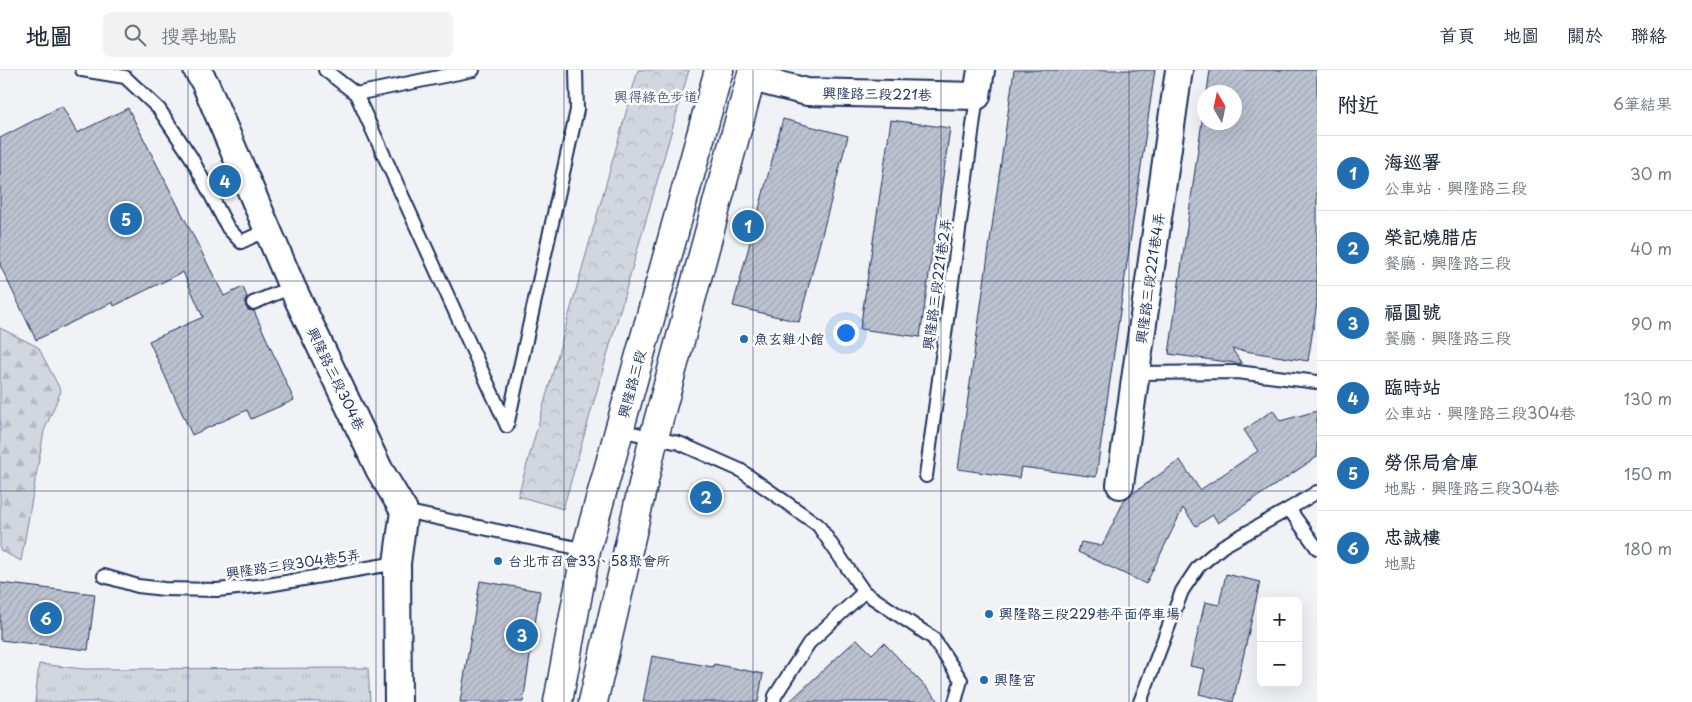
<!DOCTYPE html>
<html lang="zh-TW">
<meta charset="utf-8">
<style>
body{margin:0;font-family:"Playpen Sans","LXGW WenKai TC",sans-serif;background:#f2f2f3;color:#1f2937}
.controls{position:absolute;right:15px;bottom:15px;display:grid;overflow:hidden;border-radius:8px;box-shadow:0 5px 20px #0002}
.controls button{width:45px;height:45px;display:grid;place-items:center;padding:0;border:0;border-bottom:1px solid #e0e1e3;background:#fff;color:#1f2937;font:25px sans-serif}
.compass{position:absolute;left:1197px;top:15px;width:45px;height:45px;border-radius:50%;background:#fff;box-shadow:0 5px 20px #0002;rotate:351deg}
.you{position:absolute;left:845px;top:262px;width:18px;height:18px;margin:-12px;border:4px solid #fff;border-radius:50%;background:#1a73e8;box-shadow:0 0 0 8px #1a73e833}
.badge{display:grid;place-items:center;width:32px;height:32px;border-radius:50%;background:#1f6fb2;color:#fff;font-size:16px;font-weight:700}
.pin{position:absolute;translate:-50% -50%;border:2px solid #fff;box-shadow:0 1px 5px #0006}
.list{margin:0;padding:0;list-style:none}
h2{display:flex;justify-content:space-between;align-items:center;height:65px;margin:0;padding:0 20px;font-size:21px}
h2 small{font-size:16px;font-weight:400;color:#747a83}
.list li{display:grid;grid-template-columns:32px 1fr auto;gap:15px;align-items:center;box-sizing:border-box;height:75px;padding:0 20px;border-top:1px solid #e0e1e3}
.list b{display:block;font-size:19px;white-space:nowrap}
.list p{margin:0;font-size:16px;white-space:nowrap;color:#747a83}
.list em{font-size:16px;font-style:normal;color:#747a83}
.icon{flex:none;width:28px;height:28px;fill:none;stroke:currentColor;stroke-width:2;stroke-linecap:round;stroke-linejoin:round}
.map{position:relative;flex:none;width:1317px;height:632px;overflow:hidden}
header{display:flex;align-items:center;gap:30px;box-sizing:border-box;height:70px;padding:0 25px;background:#fff;border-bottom:1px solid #e0e1e3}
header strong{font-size:24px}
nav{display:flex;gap:28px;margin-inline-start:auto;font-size:18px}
.search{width:350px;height:45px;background:#f2f2f3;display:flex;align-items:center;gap:12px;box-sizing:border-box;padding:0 18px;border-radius:8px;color:#747a83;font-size:19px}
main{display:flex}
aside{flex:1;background:#fff}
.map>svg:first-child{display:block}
.grass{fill:url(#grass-tufts);stroke:#76829e}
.forest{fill:url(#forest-firs);stroke:#76829e}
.park{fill:url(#park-crowns);stroke:#76829e}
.building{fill:url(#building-hatch);stroke:#1b2f5e}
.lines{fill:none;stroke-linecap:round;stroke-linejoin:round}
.lane-casing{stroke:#1b2f5e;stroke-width:16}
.street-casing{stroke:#1b2f5e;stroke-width:30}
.secondary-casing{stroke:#1b2f5e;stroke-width:31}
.lane{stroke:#fff;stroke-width:12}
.street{stroke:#fff;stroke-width:26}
.secondary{stroke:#fff;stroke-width:28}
.grid{fill:none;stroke:#1b2f5e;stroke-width:1;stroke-opacity:0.55}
.poi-dot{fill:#1f6fb2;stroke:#fff;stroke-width:2}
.labels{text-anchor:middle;stroke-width:5;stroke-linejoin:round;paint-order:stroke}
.street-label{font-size:14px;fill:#1b2f5e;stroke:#fff}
.park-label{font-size:14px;fill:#49597e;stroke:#fff}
.poi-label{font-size:14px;fill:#1b2f5e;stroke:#fff;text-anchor:start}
</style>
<header>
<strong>地圖</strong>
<div class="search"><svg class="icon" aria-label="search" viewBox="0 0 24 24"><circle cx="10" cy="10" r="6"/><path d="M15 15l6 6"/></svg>搜尋地點</div>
<nav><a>首頁</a><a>地圖</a><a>關於</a><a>聯絡</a></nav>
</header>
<main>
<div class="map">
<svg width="1317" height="632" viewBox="0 0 1317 632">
<defs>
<pattern id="grass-tufts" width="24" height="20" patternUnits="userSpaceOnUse" patternTransform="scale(1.25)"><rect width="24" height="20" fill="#d2d6df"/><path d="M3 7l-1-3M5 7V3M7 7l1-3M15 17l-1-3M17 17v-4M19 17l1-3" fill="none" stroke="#b4b8c2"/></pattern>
<pattern id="forest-firs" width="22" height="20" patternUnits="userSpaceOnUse" patternTransform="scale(1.25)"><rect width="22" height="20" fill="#d2d6df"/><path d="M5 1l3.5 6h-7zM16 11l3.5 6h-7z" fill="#b4b8c2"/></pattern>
<pattern id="park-crowns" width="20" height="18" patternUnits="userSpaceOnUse" patternTransform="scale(1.25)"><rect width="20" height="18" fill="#d2d6df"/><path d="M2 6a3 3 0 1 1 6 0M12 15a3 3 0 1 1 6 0" fill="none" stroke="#b4b8c2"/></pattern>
<pattern id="building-hatch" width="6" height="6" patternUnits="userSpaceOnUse" patternTransform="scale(1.25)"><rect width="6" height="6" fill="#bcc2d0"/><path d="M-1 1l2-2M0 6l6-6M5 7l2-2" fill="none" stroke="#a1a7b5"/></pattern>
</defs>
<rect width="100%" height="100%" fill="#f1f2f5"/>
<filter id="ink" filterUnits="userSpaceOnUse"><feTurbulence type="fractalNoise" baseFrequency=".02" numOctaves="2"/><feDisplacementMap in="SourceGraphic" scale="10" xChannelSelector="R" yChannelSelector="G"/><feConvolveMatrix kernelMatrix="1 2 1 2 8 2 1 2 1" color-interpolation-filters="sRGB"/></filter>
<g filter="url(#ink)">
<path class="grass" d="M39 594 84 599 368 598 370 632H35Z"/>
<path class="forest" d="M0 258 38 277 61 321 44 361 21 491 0 480Z"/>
<path class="park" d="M638 0H689L563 439 518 426Z"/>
<g class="building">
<path d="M1014 0H1155L1096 407 1021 397 1019 408 958 399Z"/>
<path d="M1210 0H1317V233L1308 291 1232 279 1242 294 1169 284 1204 37V52H1234V22H1207Z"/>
<path d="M62 36 77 63 128 38 224 226 243 217 247 227 245 231 246 237 248 240 254 241 294 330 251 349 247 340 192 365 149 271 203 247 183 202 114 236 113 232 36 270 0 195V68Z"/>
<path d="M783 49 848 66 799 252 733 236Z"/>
<path d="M891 50 950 58 920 267 860 259Z"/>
<path d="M1273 340 1280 351 1317 341V387L1218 453 1213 445 1196 456 1183 438 1146 514 1078 482 1081 472 1102 476 1125 429 1180 390 1200 420 1258 381 1244 360Z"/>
<path d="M1226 504 1260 512 1233 632 1199 624 1205 599 1190 596 1205 532 1219 535Z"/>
<path d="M480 511 540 521 523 632H460Z"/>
<path d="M0 513 95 524 88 580 0 570Z"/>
<path d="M857 569 872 584 884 573 940 632H789Z"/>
<path d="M652 586 713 597 714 594 763 604 758 632H643Z"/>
</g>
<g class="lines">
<defs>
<g id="lane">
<path d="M82 0 125 7 159 39 191 87 228 158 241 172 267 160"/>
<path d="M325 0 356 24 507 356"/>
<path d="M356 24 473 0"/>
<path d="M253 233 292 217"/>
<path d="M1137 303 1237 302 1317 312"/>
<path d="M507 356 577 40 576 0"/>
<path d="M619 360 679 373 740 400 818 455 864 522 933 568 961 610 955 632"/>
<path d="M926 406 977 26"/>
<path d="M1289 439 1317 422"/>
<path d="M404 441 586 480"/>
<path d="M104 506 138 516 164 519 217 520 268 515 397 493"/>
<path d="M774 632 775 626 809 573 864 522"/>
<path d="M1140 632 1182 521 1198 497 1223 476 1289 439 1317 478"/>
</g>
<g id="street">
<path d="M197 0 205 13 292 217 379 399 404 441 397 493 398 632"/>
<path d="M752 8 807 22 977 26 981 0"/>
<path d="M1120 415 1179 0"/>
</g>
<g id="secondary">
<path d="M558 632 586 480 719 0"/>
<path d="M593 632 654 367 753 0"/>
</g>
</defs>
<use href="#lane" class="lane-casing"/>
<use href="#street" class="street-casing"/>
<use href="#secondary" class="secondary-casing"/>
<use href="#lane" class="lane"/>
<use href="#street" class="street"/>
<use href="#secondary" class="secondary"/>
</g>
</g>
<path class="grid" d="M188 0V632M376 0V632M564 0V632M753 0V632M941 0V632M1129 0V632M0 211H1317M0 421H1317"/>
<g class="poi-dot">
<circle cx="744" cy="269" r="5"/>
<circle cx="498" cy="491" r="5"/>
<circle cx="989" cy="544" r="5"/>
<circle cx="984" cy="610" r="5"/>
</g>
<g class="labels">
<g class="street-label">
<text transform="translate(877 24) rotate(1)" y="5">興隆路三段221巷</text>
<text transform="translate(1150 208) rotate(-82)" y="5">興隆路三段221巷4弄</text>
<text transform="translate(937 214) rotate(-82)" y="5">興隆路三段221巷2弄</text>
<text transform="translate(336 309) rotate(64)" y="5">興隆路三段304巷</text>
<text transform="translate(632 314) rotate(-75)" y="5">興隆路三段</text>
<text transform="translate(293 494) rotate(-8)" y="5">興隆路三段304巷5弄</text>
</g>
<g class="park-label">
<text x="656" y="32">興得綠色步道</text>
</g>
<g class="poi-label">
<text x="754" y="274">魚玄雞小館</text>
<text x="508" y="496">台北市召會33、58聚會所</text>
<text x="999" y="549">興隆路三段229巷平面停車場</text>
<text x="994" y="615">興隆宮</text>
</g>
</g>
</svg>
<div class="controls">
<button>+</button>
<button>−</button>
</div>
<svg class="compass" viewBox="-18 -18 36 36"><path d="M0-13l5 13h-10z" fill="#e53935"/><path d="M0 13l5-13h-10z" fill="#747a83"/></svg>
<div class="you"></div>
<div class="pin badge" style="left:748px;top:156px">1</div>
<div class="pin badge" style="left:706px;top:427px">2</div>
<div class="pin badge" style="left:522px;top:565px">3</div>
<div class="pin badge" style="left:225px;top:111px">4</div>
<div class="pin badge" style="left:126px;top:149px">5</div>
<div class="pin badge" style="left:46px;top:548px">6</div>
</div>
<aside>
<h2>附近<small>6筆結果</small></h2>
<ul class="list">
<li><span class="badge">1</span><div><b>海巡署</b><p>公車站 · 興隆路三段</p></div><em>30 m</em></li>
<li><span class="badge">2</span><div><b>榮記燒腊店</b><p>餐廳 · 興隆路三段</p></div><em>40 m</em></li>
<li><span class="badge">3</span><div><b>福圓號</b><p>餐廳 · 興隆路三段</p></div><em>90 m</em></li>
<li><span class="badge">4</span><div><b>臨時站</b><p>公車站 · 興隆路三段304巷</p></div><em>130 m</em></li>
<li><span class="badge">5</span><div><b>勞保局倉庫</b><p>地點 · 興隆路三段304巷</p></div><em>150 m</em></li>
<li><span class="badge">6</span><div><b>忠誠樓</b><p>地點</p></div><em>180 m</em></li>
</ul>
</aside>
</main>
